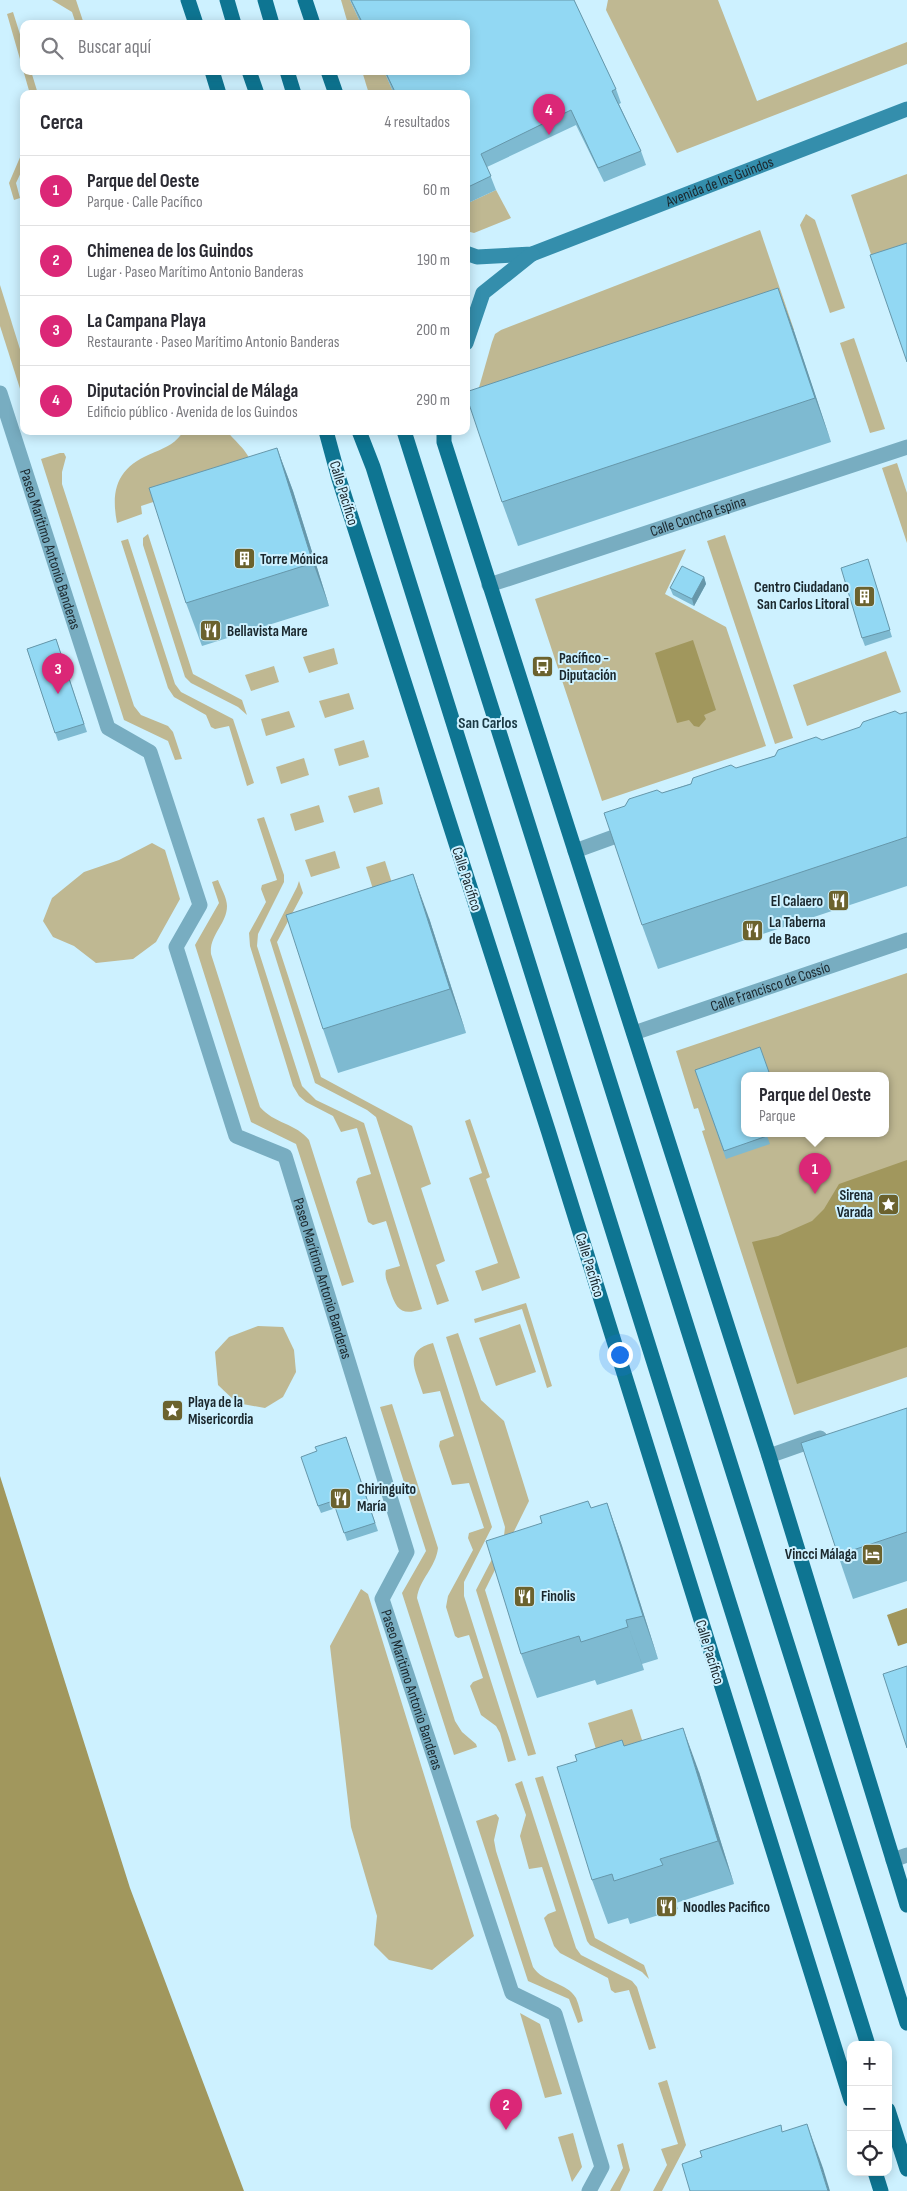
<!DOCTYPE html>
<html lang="es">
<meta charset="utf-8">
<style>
body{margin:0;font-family:"Sofia Sans Condensed",sans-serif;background:#f7f7f7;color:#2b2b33}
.controls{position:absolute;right:15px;bottom:15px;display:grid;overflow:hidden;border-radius:10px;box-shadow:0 2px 12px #0003}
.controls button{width:45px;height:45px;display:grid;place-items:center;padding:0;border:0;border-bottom:1px solid #e1e1e2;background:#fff;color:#2b2b33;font:25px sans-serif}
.you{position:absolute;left:619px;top:1354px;width:18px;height:18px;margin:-12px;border:4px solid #fff;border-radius:50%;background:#1a73e8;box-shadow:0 0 0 8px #1a73e833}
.badge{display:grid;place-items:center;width:32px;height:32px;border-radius:50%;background:#db2777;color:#fff;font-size:16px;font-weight:700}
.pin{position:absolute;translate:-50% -41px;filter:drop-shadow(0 1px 2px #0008)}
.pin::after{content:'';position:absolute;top:26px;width:18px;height:15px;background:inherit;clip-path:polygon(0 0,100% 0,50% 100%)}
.popup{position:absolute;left:741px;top:1072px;width:148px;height:65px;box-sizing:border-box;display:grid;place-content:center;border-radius:10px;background:#fff;filter:drop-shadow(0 1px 4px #0005);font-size:16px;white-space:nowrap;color:#7c7c81}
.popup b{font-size:19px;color:#2b2b33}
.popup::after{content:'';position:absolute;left:50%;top:100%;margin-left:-10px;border:10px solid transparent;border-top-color:#fff}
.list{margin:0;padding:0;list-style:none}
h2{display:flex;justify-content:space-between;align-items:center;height:65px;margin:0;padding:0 20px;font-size:21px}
h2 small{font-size:16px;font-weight:400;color:#7c7c81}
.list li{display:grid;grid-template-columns:32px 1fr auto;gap:15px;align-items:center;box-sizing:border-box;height:70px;padding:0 20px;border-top:1px solid #e1e1e2}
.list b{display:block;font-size:19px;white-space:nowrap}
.list p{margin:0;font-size:16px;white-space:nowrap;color:#7c7c81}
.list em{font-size:16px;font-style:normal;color:#7c7c81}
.icon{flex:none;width:28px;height:28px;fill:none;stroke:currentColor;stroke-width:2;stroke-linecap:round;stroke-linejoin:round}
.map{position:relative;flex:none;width:907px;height:2191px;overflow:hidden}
.search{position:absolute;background:#fff;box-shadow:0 2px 12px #0003;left:20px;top:20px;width:450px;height:55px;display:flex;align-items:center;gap:12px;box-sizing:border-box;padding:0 18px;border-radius:10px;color:#7c7c81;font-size:19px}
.panel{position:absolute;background:#fff;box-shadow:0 2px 12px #0003;left:20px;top:90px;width:450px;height:345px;border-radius:10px}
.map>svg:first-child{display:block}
.green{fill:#bfb892;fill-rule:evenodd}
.water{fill:#a1975d}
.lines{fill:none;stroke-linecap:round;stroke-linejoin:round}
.street{stroke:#78adc1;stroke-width:15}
.secondary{stroke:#348eac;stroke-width:15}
.primary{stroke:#0e7592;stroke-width:15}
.wall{fill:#7ebad1}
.shaded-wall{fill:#6697aa}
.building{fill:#92d8f3;stroke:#6697aa}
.labels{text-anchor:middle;stroke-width:4;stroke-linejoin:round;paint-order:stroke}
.street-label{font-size:15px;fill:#1a272d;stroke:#cdf1ff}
.poi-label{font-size:15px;font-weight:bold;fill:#1a272d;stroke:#cdf1ff;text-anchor:start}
.neighbourhood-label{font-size:16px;font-weight:bold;fill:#1a3944;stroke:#cdf1ff}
</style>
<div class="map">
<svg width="907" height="2191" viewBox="0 0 907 2191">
<rect width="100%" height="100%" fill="#cdf1ff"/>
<g class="green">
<path d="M52 0H76L84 24H76L72 12Z"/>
<path d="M341 0H350L361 24H348Z"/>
<path d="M608 0H718L757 101 907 42V64L677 153 606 10Z"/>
<path d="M13 12 24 47V71H31L38 94H30L7 14Z"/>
<path d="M362 71H384L394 94H369Z"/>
<path d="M24 148V166L16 183 20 198 14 200 9 183Z"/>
<path d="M907 174V260L876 269 851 195Z"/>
<path d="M496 190 511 218 474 233 466 231V204Z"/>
<path d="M806 214 815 220 845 308 830 313 800 225Z"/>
<path d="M760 230 794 330 474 405 492 342 495 334 501 330Z"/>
<path d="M0 285 24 362V394L22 395 0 326Z"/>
<path d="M854 338 885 429 870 433 840 343Z"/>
<path d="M183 431H227C235 442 254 455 251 470L141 506 142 514 117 523C110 487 119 466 155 452 165 448 178 442 183 431Z"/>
<path d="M60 453H64L66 457 62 472V484L134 706 141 715 168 726 173 732 182 759 175 760 168 741 124 720 41 459Z"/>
<path d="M897 463 907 493V543L882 468Z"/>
<path d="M148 534 193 674 242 700 247 715 238 707 191 683 185 677 143 545V538Z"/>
<path d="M725 535 793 738 775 744 707 541Z"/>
<path d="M128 539 175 684 181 692 233 719 254 783 247 786 229 726 215 729 211 727 206 715 174 697 168 688 121 541Z"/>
<path d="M686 549 665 594 726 627 766 746 602 801 535 599Z"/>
<path d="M334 648 338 664 309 673 303 657Z"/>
<path d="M886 651 901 692 807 726 793 685Z"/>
<path d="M274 666 279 682 251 691 245 675Z"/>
<path d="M349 693 354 709 325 718 319 701Z"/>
<path d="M289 711 295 727 266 736 261 719Z"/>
<path d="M364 740 369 757 339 766 334 749Z"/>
<path d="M304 758 309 775 281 784 276 767Z"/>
<path d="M379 787 383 804 354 813 348 796Z"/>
<path d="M319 805 324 822 295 831 290 814Z"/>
<path d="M264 817 284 875V882L258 934 257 946 302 1086 316 1100 364 1123 422 1309C402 1316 396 1310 390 1290 388 1284 384 1277 386 1270L400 1266 386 1221 373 1225 368 1222 356 1182 358 1178 371 1174 357 1128 341 1132 333 1116 306 1102 299 1096 293 1086 250 946 249 933 266 902 261 889 262 885 277 880 257 819Z"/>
<path d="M152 843 165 850 180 899 156 942 133 959 96 963 74 946 53 937 43 921 52 898 84 872 119 860Z"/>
<path d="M335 851 340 868 311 877 305 860Z"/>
<path d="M385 861 397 899 378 905 366 867Z"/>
<path d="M218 880C221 888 227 898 227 906 227 924 209 935 211 954L260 1107C273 1123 297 1124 309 1140L354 1282 342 1286 296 1144 251 1122 195 945 219 903 212 882Z"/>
<path d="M299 881 303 893 277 942 321 1077 412 1126 431 1184 421 1188 445 1261 436 1265 449 1301 437 1305 376 1117 367 1110 315 1083 270 940 297 887Z"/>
<path d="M907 973V1377L794 1415 702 1131 705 1130 698 1108 694 1109 676 1051ZM745 1075H885V1133H745Z"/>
<path d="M470 1119 490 1177 486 1179 520 1278 482 1291 475 1271 498 1263 469 1178 482 1173 465 1121Z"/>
<path d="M526 1303 552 1386 547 1388 522 1309 475 1323 474 1319Z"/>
<path d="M520 1324 536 1372 496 1386 479 1338Z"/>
<path d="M258 1326 283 1327 294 1350 296 1372 283 1397 265 1408 237 1403 218 1385 215 1352 229 1337Z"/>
<path d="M458 1333 481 1400 504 1421 529 1501 485 1590 536 1754 528 1756 476 1590 504 1536 505 1527 446 1337Z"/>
<path d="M433 1343 492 1527 464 1582V1596L516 1760 508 1762 500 1733 496 1726 481 1715 470 1686 473 1682 483 1678 469 1635 458 1638 455 1636 446 1607 448 1596 473 1550 468 1538 469 1533 484 1528 469 1483 452 1485 439 1446 440 1441 454 1436 440 1391 423 1394C416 1371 402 1351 433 1343Z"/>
<path d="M392 1404 438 1548C436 1567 419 1580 417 1598L455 1721 462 1732 476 1744 477 1747 454 1755 402 1593 426 1551 380 1407Z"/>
<path d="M361 1589 368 1594 474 1936 432 1970 389 1960 374 1945 377 1916 351 1827 330 1646Z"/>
<path d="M632 1709 644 1746 599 1759 588 1723Z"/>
<path d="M543 1776 595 1938 644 1965 649 1979 642 1972 590 1945 587 1941 535 1778Z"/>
<path d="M522 1781 576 1948 581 1955 632 1981 637 1987 656 2048 649 2050 629 1990 615 1993 611 1990 608 1978 560 1953 554 1946 544 1918 548 1914 556 1911 542 1867 529 1869 520 1836 526 1815 515 1784Z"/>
<path d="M496 1814 499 1818 494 1840 496 1851 533 1967C543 1983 567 1982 576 1998 579 2005 581 2014 583 2021L578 2023 569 1999 528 1981 476 1821Z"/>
<path d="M520 2013 540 2024 562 2094 545 2098Z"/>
<path d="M667 2080 686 2145 662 2191H653L667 2165 661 2149 678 2144 658 2083Z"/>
<path d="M573 2133 582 2167 572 2182 558 2137Z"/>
<path d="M623 2143 630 2170 620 2191H610L623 2168 617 2145Z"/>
</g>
<g class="water">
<path d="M693 640 716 710 704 715 706 719 699 727 694 726 689 720 677 723 655 653Z"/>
<path d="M907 1160V1347L797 1384 752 1242 778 1236 812 1221 824 1209 839 1184Z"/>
<path d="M0 1476 130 1888 244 2191H0Z"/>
<path d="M907 1608V1643L898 1646 887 1615Z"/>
</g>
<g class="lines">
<g class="street">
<path id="s1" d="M0 393 108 728 150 752 200 905 176 947 236 1136 285 1156 407 1552 382 1599 512 1993 555 2014 602 2167 589 2191"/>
<path id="s2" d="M489 585 907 447"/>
<path d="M575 851 630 831"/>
<path id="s3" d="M634 1033 907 940"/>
<path d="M769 1456 820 1438"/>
<path d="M893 1860 907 1855"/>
</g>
<g class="secondary">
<path id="s4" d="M466 253 477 257 532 254 907 109"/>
<path d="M466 343 483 293 532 254"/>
</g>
<g class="primary">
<path d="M188 0 196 24"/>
<path d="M227 0 234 24"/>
<path d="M265 0 272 24"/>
<path d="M305 0 313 24"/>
<path d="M212 71 219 94"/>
<path d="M249 71 257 94"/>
<path d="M287 71 294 94"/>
<path d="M328 71 336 94"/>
<path d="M326 431 339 479 548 1130 851 2100"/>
<path d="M359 431 373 467 868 2045"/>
<path d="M404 431 907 2023"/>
<path d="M444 431V442L769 1456 907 1905"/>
<path d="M888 2110 907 2169"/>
<path d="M875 2172 881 2191"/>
</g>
</g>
<g class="wall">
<path d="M350 0H574L616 89 621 103 619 104 641 151 646 165 604 182 576 125 487 167 496 190 466 204V94H394L384 71H466V24H361Z"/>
<path d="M794 331 831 442 518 546 502 502Z"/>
<path d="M277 448 293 491 329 606 202 646 186 603Z"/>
<path d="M868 559 892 637 865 646 862 638Z"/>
<path d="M704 577 706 584 694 606 673 595 670 588Z"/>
<path d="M56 639 87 732 58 741 27 649Z"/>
<path d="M907 712V886L658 969 642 925 662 793Z"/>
<path d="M429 918 466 1033 338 1073 323 1029Z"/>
<path d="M695 1070 745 1075 770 1144 726 1159Z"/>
<path d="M907 1408V1581L853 1599 838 1555Z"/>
<path d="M346 1437 378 1531 347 1541 336 1508 321 1513 318 1506 317 1451Z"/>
<path d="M607 1503 622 1546 658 1659 642 1664 644 1670 597 1685 595 1680 537 1698 521 1654 591 1508Z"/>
<path d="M625 1746 699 1772 734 1884 676 1903 678 1909 630 1924 628 1918 608 1924 592 1880Z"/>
</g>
<g class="shaded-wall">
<path d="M778 288 794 331 831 442 815 398Z"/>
<path d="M277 448 293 491 329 606 313 563Z"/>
<path d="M704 577 706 584 694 606 692 599Z"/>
<path d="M413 874 429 918 466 1033 450 989Z"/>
<path d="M607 1503 622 1546 658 1659 643 1616Z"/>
<path d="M626 1620 642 1664 644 1670Z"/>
<path d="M683 1728 699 1772 734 1884 718 1841Z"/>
<path d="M807 2124 823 2168 830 2191H828Z"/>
</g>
<g class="building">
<path d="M351 0H574L616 89 612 91 641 151 598 168 571 110 481 154 491 176 466 188V94H396L385 71H466V24H363Z"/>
<path d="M907 243V362L870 255Z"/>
<path d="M778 288 815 398 502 502 466 395V392Z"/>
<path d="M277 448 313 563 186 603 149 488Z"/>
<path d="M868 559 890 630 862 638 841 568Z"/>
<path d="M682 566 704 577 692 599 670 588Z"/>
<path d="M56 639 84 724 55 733 27 649Z"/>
<path d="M895 711 900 714 907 712V837L642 925 604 813 625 806 629 799 657 790 662 793 691 784 693 778 731 765 736 768 775 756 778 750 816 737 822 740 860 727 863 722Z"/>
<path d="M413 874 450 989 323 1029 286 915Z"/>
<path d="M760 1047 770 1075H745V1133H766L767 1136 724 1151 695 1070Z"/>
<path d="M907 1408V1532L838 1555 801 1443Z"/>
<path d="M346 1437 375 1523 344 1533 333 1501 318 1506 301 1457 317 1451 315 1447Z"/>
<path d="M588 1501 591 1508 607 1503 643 1616 626 1620 628 1627 581 1642 579 1636 521 1654 486 1541 542 1523 540 1516Z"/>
<path d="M907 1666V1748L883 1674Z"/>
<path d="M683 1728 718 1841 660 1859 663 1865 614 1881 612 1874 592 1880 557 1767 577 1761 575 1755 622 1740 624 1746Z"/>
<path d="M807 2124 828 2191H690L682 2164 702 2157 700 2151 781 2125 782 2132Z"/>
</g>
<defs>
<symbol id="building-square" viewBox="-11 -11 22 22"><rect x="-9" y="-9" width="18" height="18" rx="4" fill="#6b622e" stroke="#cdf1ff"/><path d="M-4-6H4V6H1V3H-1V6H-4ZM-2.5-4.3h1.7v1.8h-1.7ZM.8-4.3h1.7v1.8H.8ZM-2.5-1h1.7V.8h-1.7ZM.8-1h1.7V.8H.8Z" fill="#fff"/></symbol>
<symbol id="restaurant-square" viewBox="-11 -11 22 22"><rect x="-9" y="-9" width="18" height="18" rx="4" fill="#6b622e" stroke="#cdf1ff"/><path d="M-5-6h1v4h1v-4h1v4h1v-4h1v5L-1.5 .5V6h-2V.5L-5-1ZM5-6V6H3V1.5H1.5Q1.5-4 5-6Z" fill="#fff"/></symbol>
<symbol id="bus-square" viewBox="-11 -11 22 22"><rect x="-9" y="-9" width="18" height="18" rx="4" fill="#6b622e" stroke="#cdf1ff"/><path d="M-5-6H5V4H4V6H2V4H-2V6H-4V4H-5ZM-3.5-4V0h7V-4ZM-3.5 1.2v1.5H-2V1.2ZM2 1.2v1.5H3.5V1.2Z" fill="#fff"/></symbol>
<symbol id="sight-square" viewBox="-11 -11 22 22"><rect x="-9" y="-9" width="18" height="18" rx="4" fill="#6b622e" stroke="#cdf1ff"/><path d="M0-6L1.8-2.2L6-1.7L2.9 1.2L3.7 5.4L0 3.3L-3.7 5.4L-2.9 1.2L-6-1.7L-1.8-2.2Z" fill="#fff"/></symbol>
<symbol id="hotel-square" viewBox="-11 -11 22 22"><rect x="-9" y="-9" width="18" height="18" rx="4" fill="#6b622e" stroke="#cdf1ff"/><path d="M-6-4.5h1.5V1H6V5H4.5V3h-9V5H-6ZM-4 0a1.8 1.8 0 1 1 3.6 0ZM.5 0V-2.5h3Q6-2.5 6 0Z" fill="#fff"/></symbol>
</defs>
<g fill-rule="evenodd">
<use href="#building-square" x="232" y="546" width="25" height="25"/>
<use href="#building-square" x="852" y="584" width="25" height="25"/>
<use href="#restaurant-square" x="198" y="618" width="25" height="25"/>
<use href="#bus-square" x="530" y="654" width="25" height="25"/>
<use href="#restaurant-square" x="826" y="888" width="25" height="25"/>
<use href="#restaurant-square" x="740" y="918" width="25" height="25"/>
<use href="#sight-square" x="876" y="1192" width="25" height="25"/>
<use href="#sight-square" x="160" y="1398" width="25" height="25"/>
<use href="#restaurant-square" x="328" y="1486" width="25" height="25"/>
<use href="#hotel-square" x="860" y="1542" width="25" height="25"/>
<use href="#restaurant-square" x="512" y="1584" width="25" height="25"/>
<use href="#restaurant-square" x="654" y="1894" width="25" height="25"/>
</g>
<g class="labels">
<g class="street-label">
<text dy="5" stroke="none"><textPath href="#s4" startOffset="268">Avenida de los Guindos</textPath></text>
<text transform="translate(344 493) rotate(73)" y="5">Calle Pacífico</text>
<text dy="5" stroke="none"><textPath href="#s2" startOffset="220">Calle Concha Espina</textPath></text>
<text dy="5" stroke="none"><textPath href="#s1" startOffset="164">Paseo Marítimo Antonio Banderas</textPath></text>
<text transform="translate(467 879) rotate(72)" y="5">Calle Pacífico</text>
<text dy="5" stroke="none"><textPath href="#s3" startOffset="144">Calle Francisco de Cossío</textPath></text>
<text transform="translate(590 1265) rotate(73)" y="5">Calle Pacífico</text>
<text dy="5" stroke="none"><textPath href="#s1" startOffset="989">Paseo Marítimo Antonio Banderas</textPath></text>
<text transform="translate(710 1652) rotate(73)" y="5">Calle Pacífico</text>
<text dy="5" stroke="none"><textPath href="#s1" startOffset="1424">Paseo Marítimo Antonio Banderas</textPath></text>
</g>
<g class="poi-label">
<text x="260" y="564">Torre Mónica</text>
<text x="849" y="592" text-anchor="end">Centro Ciudadano<tspan x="849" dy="17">San Carlos Litoral</tspan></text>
<text x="227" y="636">Bellavista Mare</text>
<text x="559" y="663">Pacífico -<tspan x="559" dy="17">Diputación</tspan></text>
<text x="823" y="906" text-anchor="end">El Calaero</text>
<text x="769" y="927">La Taberna<tspan x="769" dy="17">de Baco</tspan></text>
<text x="873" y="1200" text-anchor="end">Sirena<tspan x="873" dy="17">Varada</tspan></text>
<text x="188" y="1407">Playa de la<tspan x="188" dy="17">Misericordia</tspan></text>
<text x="357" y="1494">Chiringuito<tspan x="357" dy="17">María</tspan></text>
<text x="857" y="1559" text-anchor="end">Vincci Málaga</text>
<text x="541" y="1601">Finolis</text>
<text x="683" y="1912">Noodles Pacifico</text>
</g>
<g class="neighbourhood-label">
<text x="488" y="728">San Carlos</text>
</g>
</g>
</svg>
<div class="controls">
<button>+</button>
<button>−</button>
<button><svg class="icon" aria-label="locate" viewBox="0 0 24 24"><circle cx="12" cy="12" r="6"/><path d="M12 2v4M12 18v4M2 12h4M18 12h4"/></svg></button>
</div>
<div class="you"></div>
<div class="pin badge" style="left:815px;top:1194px">1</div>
<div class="popup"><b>Parque del Oeste</b>Parque</div>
<div class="pin badge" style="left:506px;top:2130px">2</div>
<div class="pin badge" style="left:58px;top:694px">3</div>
<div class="pin badge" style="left:549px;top:135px">4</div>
<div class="search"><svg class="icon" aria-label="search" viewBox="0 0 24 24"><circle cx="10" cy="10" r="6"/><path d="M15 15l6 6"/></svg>Buscar aquí</div>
<section class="panel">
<h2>Cerca<small>4 resultados</small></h2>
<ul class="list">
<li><span class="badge">1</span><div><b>Parque del Oeste</b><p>Parque · Calle Pacífico</p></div><em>60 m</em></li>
<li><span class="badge">2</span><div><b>Chimenea de los Guindos</b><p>Lugar · Paseo Marítimo Antonio Banderas</p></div><em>190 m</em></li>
<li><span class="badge">3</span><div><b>La Campana Playa</b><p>Restaurante · Paseo Marítimo Antonio Banderas</p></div><em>200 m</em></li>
<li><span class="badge">4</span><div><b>Diputación Provincial de Málaga</b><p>Edificio público · Avenida de los Guindos</p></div><em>290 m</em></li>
</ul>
</section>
</div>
